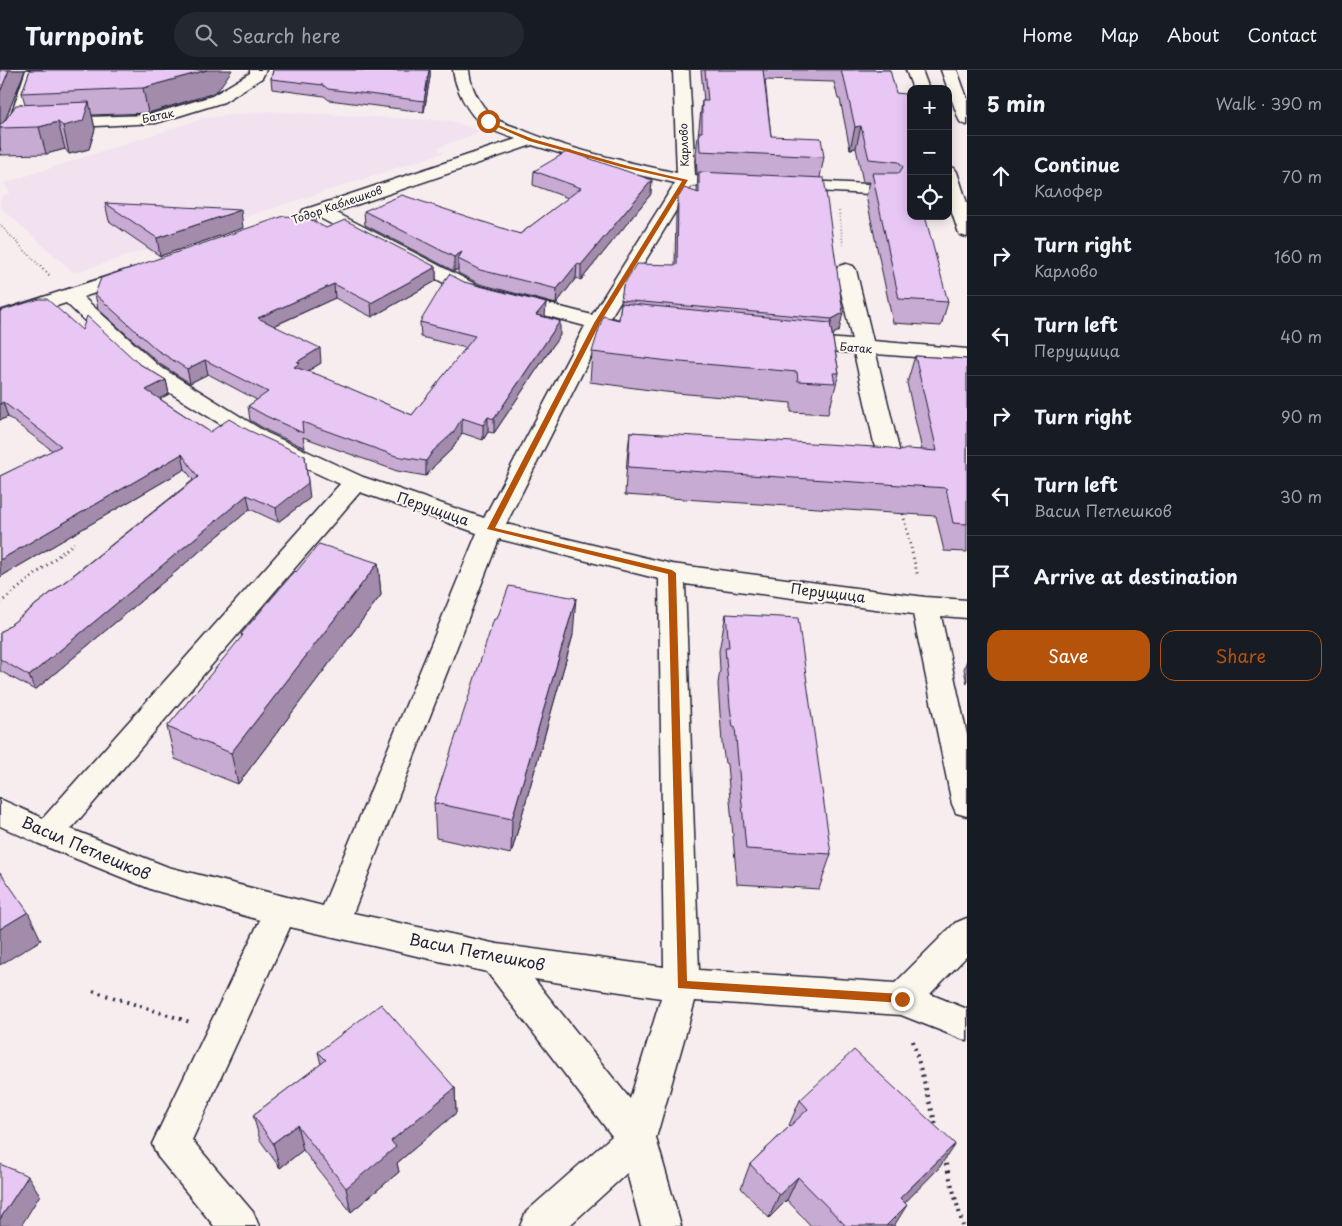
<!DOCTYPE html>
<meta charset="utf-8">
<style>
body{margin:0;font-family:"Playpen Sans",sans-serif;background:#242831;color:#f1f3f6}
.controls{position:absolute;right:15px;top:15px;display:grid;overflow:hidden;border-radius:10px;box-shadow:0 2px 12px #0003}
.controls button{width:45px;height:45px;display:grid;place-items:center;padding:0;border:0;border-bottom:1px solid #363941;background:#171b24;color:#f1f3f6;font:25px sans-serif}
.stop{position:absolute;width:15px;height:15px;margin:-11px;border:4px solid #b45309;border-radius:50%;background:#fff}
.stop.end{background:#b45309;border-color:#fff;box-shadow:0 1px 5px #0008}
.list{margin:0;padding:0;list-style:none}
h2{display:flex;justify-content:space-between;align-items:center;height:65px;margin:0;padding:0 20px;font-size:21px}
h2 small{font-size:16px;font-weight:400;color:#9ea1a6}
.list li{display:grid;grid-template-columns:32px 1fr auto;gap:15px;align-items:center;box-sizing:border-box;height:80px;padding:0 20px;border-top:1px solid #363941}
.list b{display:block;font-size:19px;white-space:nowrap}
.list p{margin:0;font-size:16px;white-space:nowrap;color:#9ea1a6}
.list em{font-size:16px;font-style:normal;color:#9ea1a6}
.actions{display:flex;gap:10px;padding:15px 20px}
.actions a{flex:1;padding:11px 0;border:1px solid #b45309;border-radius:15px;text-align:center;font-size:18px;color:#b45309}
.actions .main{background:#b45309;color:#fff}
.icon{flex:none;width:28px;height:28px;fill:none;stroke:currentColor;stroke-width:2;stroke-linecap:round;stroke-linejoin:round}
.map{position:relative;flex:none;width:967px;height:1156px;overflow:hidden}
header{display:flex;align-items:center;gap:30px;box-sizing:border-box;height:70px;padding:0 25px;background:#171b24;border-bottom:1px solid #363941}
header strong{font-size:24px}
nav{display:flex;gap:28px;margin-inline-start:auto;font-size:18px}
.search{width:350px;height:45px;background:#242831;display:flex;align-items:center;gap:12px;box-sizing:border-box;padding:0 18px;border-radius:28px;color:#9ea1a6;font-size:19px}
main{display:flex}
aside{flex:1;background:#171b24}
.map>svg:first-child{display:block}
.built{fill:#f2e2f0}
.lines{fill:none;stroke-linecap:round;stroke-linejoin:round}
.minor-casing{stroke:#22223b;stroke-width:3}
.major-casing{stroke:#22223b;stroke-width:3}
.path-far3{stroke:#22223b;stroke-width:2;stroke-dasharray:0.5 2.5;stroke-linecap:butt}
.path-far2{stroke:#22223b;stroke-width:2.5;stroke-dasharray:1 3;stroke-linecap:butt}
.path-far1{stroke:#22223b;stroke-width:3;stroke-dasharray:1 4;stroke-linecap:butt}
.path{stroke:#22223b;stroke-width:4;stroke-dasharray:2 5;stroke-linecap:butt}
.minor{fill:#fbf7ec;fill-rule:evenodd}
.major{fill:#fbf7ec;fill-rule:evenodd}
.wall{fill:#c8abd2;stroke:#22223b}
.shaded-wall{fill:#a28bab;stroke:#22223b}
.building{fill:#e8c7f4;stroke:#22223b}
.route{fill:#b45309}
.labels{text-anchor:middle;stroke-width:4;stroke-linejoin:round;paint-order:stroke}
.far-street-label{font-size:11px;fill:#22223b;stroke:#fbf7ec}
.street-label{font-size:14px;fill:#22223b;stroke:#fbf7ec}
.near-street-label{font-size:16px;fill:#22223b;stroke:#fbf7ec}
</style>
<header>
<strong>Turnpoint</strong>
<div class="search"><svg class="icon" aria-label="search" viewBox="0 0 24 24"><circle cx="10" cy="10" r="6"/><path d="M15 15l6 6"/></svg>Search here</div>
<nav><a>Home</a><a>Map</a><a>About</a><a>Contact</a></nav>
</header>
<main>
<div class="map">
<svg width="967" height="1156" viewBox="0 0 967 1156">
<rect width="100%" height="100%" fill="#f7edee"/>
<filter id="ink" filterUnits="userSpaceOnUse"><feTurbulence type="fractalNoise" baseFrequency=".02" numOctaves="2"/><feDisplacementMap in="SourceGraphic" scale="10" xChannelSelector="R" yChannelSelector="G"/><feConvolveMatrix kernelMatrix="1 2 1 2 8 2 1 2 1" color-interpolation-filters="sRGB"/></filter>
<g filter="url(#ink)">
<path class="built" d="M267 41 452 51 482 61 438 78 443 83 74 203 0 137V127L10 123 4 113 204 48Z"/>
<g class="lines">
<defs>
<g id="minor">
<path d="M26 0H42C35 21 24 78 0 84V69L12 42Z"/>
<path d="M250 0H266L262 8 224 32 156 53 56 58 50 57 48 53 50 49 56 48 149 45 212 26 250 3Z"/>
<path d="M453 0H469C470 17 480 35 493 47 499 52 510 55 518 58 568 80 624 91 677 103L673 0H689L695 105 709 107 712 111 709 115 691 116 610 248 622 251 625 255 622 259 615 261 604 260 506 454 672 494 925 527 967 530V548L941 546 967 665V746L956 743 952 734 913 544 685 514 699 900 895 913 955 853 967 848V886L930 924 967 939V971L901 945 695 931 656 1068 681 1156H641L627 1103 569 1156H520L526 1142 612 1066 487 902 290 857 192 1070 253 1142 259 1156H214L158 1087 152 1074 260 850 153 820 37 773 0 756V729L43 748 340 414 251 373 143 306 66 233 0 254V241L127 200 134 198 141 200 144 204 141 208 83 227 159 296 267 363 363 407 484 448 585 256 465 224 318 147 310 150 303 148 301 144 303 140 516 69C505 65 492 61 483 55 468 45 455 17 453 0ZM532 75 621 101 675 113 592 245 479 216 335 142ZM360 422 477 463 323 836 168 797 71 759ZM499 469 659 509 664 897 497 874 353 843ZM534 909 661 928 630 1029Z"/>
<path d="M788 110 887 115 893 116 896 120 893 124 887 125 782 119 779 115 782 111Z"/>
<path d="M846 194 853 196 856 200 873 271 967 279V291L876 284 904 400 900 405 892 407 884 405 880 400 854 283 797 278 790 276 786 272 790 268 797 266 852 270 836 200 839 196Z"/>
</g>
<g id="major">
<path d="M906 0H922L929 19H913Z"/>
<path d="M941 0H957L967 28V55L961 53 959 50Z"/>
<path d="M948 97 954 98 957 102 967 133V167L960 165 958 161 948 131Z"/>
</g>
</defs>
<use href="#minor" class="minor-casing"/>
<use href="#major" class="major-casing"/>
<g class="path-far3">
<path d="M839 141 843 175"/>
<path d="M0 155 41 197"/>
</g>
<g class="path-far2">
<path d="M40 196 49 205"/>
<path d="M903 442 904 445"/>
</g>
<g class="path-far1">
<path d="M903 444 918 507"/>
<path d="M0 533 74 473"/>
</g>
<g class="path">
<path d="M93 921 190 952"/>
<path d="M913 971 937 1059"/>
<path d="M944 1087 963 1156"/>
</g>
<use href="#minor" class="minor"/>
<use href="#major" class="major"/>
</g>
<g class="wall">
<path d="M0 0H25L5 50 25 34 22 23 30 0 218 20 211 24 148 43 92 45 95 59 89 79 69 84 65 79 46 84 2 85 0 77Z"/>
<path d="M273 0H430V7L424 42 329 30 324 26 272 19 271 9Z"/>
<path d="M701 0H890L911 146 948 232 941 256 893 253 866 126 870 112H863L856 78 850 79 840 29H838L834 12 765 10 771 66 824 87 820 107 839 261 832 264 839 303 831 334H830L828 344 791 342V333L665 322 590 312 592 282 619 250 623 216 675 195 676 144 678 128 697 123 698 103H697L696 84 702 31H704Z"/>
<path d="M534 101 651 124 581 210 576 208 556 234 480 214 458 203V199L454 201 365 155 364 141 520 164 568 128 533 115Z"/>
<path d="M105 133 243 158 160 186 109 151Z"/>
<path d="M326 158 436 197V211L372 247 335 228 274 256 321 293 308 301 412 345 466 278 421 267 420 252 464 212 545 247 560 265 494 363 488 362 483 370 462 363 453 378 434 396 426 406 397 401 303 367 305 378 268 361 250 350 248 336 257 330 208 304 190 313 160 294 98 239 95 224Z"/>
<path d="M0 241 82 260 138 293 166 310 169 324 160 329 310 428 278 452 250 439 35 620 0 601V563L193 410 185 399 0 507V406L53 381 8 347 0 350Z"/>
<path d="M915 286 967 289V482L944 481 936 446 625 425 627 389 630 362 900 381 922 380 907 313Z"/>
<path d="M378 493 381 525 238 714 175 689 167 657 242 567 241 564 296 502Z"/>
<path d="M726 544 831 784 819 819 737 814 727 694 725 693 722 673 718 614 720 600 719 581Z"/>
<path d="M497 549 573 565 511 784 436 768 434 733Z"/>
<path d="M967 590V614L964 599Z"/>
<path d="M318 982 455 1018 456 1043 397 1093 399 1102 351 1142 303 1080 280 1098 260 1070 253 1045 321 994Z"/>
<path d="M800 1030 939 1098 905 1132 894 1156H811L787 1130 769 1148 741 1118 750 1094 790 1056 789 1055Z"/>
</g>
<g class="shaded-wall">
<path d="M9 0H25L2 58H0V22Z"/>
<path d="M207 0H232L218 20 211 24 148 43 143 18Z"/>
<path d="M429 0H430V7L424 42V31Z"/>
<path d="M89 32 95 59 89 79 69 84 63 56Z"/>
<path d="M58 52 65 79 46 84 39 57Z"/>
<path d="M861 56 856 78 850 79 855 57Z"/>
<path d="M652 110 651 124 581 210V195Z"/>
<path d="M241 140 243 158 160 186 157 168Z"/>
<path d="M462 182 458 189V199L454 201V187Z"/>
<path d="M577 194 576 208 556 234 557 219Z"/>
<path d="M436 197V211L372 247 371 233Z"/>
<path d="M334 214 335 228 260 262 258 248Z"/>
<path d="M546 233 545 247 536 245Z"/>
<path d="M843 243 839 261 828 267 832 249Z"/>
<path d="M560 251V265L494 363V349Z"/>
<path d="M320 278 321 293 301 305 294 297 297 292Z"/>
<path d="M205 290 208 304 190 313 187 299Z"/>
<path d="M166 310 169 324 149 334 146 320Z"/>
<path d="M3 332 8 347 0 350V334Z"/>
<path d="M488 347V362L483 370V355Z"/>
<path d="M462 348V363L453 378 434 396 426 406V391L433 381Z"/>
<path d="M182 384 185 399 0 507V490Z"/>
<path d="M305 386 310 428 278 452 276 438Z"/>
<path d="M247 425 250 439 35 620 29 606Z"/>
<path d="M378 493 381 525 238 714 231 683Z"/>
<path d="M576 528 573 565 511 784 512 749Z"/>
<path d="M28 842 41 870 0 895V859Z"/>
<path d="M455 1018 456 1043 397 1093 399 1102 351 1142 346 1118 391 1071Z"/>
<path d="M297 1055 303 1080 280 1098 273 1073Z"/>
<path d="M955 1074 939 1098 886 1152 900 1128Z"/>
<path d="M28 1106 40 1125 21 1156H0V1149Z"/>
<path d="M798 1107 787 1130 769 1148 779 1125Z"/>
<path d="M907 1135 894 1156H886Z"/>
</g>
<g class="building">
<path d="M0 0H9L0 22Z"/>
<path d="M30 0H207L143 18 22 23Z"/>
<path d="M273 0H429L424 31 328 19 323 15 271 9Z"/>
<path d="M705 0H763L771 66 821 68 824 87 700 81 699 62H702V31H708Z"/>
<path d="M841 0H890L896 23 905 24 911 44V146H925L948 232 899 229 872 103H899L903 97 899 92 869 89 861 56 855 57 844 8H843Z"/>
<path d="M89 32 83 51 63 56 58 52 39 57 0 58V54L4 52 16 35Z"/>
<path d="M568 81 652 110 581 195 577 194 557 219 480 200 458 189 462 182 454 187 364 141 402 125 520 164 581 118 534 101Z"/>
<path d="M699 102 824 108 843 243 832 249 621 230 623 216 636 194 677 195 678 128 684 118 699 123Z"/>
<path d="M105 133 241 140 157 168Z"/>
<path d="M284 146 308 148 326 158 345 150 436 197 371 233 334 214 258 248 320 278 297 292 300 293 294 297 319 305 412 345 475 266 420 252 449 204 464 212 546 233 536 245 560 251 494 349 488 347 483 355 462 348 453 363 433 381 426 391 396 386 302 352 303 363 266 346 248 336 268 322 205 290 187 299 157 280 95 224 101 208Z"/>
<path d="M39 229H47L82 260 87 246 138 293 166 310 146 320 210 362 229 349 248 360 305 386 308 413 276 438 247 425 29 606 0 589V563L198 407 182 384 0 490V406L61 376 3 332 0 334V241Z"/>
<path d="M621 233 830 253 839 303H833L835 313 798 311 797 302 669 291 592 282 603 246 619 250Z"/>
<path d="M915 286 967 289V454L953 453 946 418 628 397 630 362 891 378 900 381 907 379 937 381Z"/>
<path d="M319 474 378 493 231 683 167 657 243 565 241 564 295 501 296 502Z"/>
<path d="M509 516 576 528 512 749 434 733 494 549H497Z"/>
<path d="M726 544 798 548 831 784 746 779 735 657H733L730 637 725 577H729Z"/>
<path d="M0 802 28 842 0 859Z"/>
<path d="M381 934 455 1018 391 1071 396 1077 346 1118 297 1055 273 1073 253 1045 326 990 318 982Z"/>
<path d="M854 980 955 1074 900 1128 907 1135 886 1156H846L798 1107 779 1125 750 1094 808 1039 800 1030Z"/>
<path d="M0 1094 28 1106 0 1149Z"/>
</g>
</g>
<path class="route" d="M486 50 533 69 628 96 688 110 600 253 495 458 672 500 676 503 687 911 902 924 906 925 907 929 906 932 902 933 678 918 668 504 487 459 594 253 682 111 625 98 529 71 486 52Z"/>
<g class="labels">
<g class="far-street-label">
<text transform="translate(158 46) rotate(-12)" y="4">Батак</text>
<text transform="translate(684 75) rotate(-92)" y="4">Карлово</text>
<text transform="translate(337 135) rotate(-19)" y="4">Тодор Каблешков</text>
<text transform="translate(856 278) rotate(5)" y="4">Батак</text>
</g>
<g class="street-label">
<text transform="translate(433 439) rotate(19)" y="5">Перущица</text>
<text transform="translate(828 523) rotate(7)" y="5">Перущица</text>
</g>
<g class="near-street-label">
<text transform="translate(86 778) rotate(23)" y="6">Васил Петлешков</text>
<text transform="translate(477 882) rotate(11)" y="6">Васил Петлешков</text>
</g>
</g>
</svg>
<div class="controls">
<button>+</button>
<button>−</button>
<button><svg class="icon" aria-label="locate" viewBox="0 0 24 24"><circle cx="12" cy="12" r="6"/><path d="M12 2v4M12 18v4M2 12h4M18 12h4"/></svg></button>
</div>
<div class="stop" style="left:488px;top:51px"></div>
<div class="stop end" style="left:902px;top:929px"></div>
</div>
<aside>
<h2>5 min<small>Walk · 390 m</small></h2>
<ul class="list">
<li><svg class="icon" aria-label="ahead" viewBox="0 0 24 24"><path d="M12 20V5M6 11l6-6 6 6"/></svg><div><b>Continue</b><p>Калофер</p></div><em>70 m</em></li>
<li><svg class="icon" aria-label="right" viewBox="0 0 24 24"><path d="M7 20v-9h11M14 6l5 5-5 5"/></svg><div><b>Turn right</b><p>Карлово</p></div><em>160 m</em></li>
<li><svg class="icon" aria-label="left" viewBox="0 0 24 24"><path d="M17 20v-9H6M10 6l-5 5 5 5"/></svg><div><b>Turn left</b><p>Перущица</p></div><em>40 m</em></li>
<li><svg class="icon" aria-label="right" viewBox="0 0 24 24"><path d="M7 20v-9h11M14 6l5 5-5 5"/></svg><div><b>Turn right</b></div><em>90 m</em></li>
<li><svg class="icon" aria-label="left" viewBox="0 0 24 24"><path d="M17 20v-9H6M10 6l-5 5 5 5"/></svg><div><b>Turn left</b><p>Васил Петлешков</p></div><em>30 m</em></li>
<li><svg class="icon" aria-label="arrive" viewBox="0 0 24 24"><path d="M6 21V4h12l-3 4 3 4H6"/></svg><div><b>Arrive at destination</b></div></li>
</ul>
<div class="actions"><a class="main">Save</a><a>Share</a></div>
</aside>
</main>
